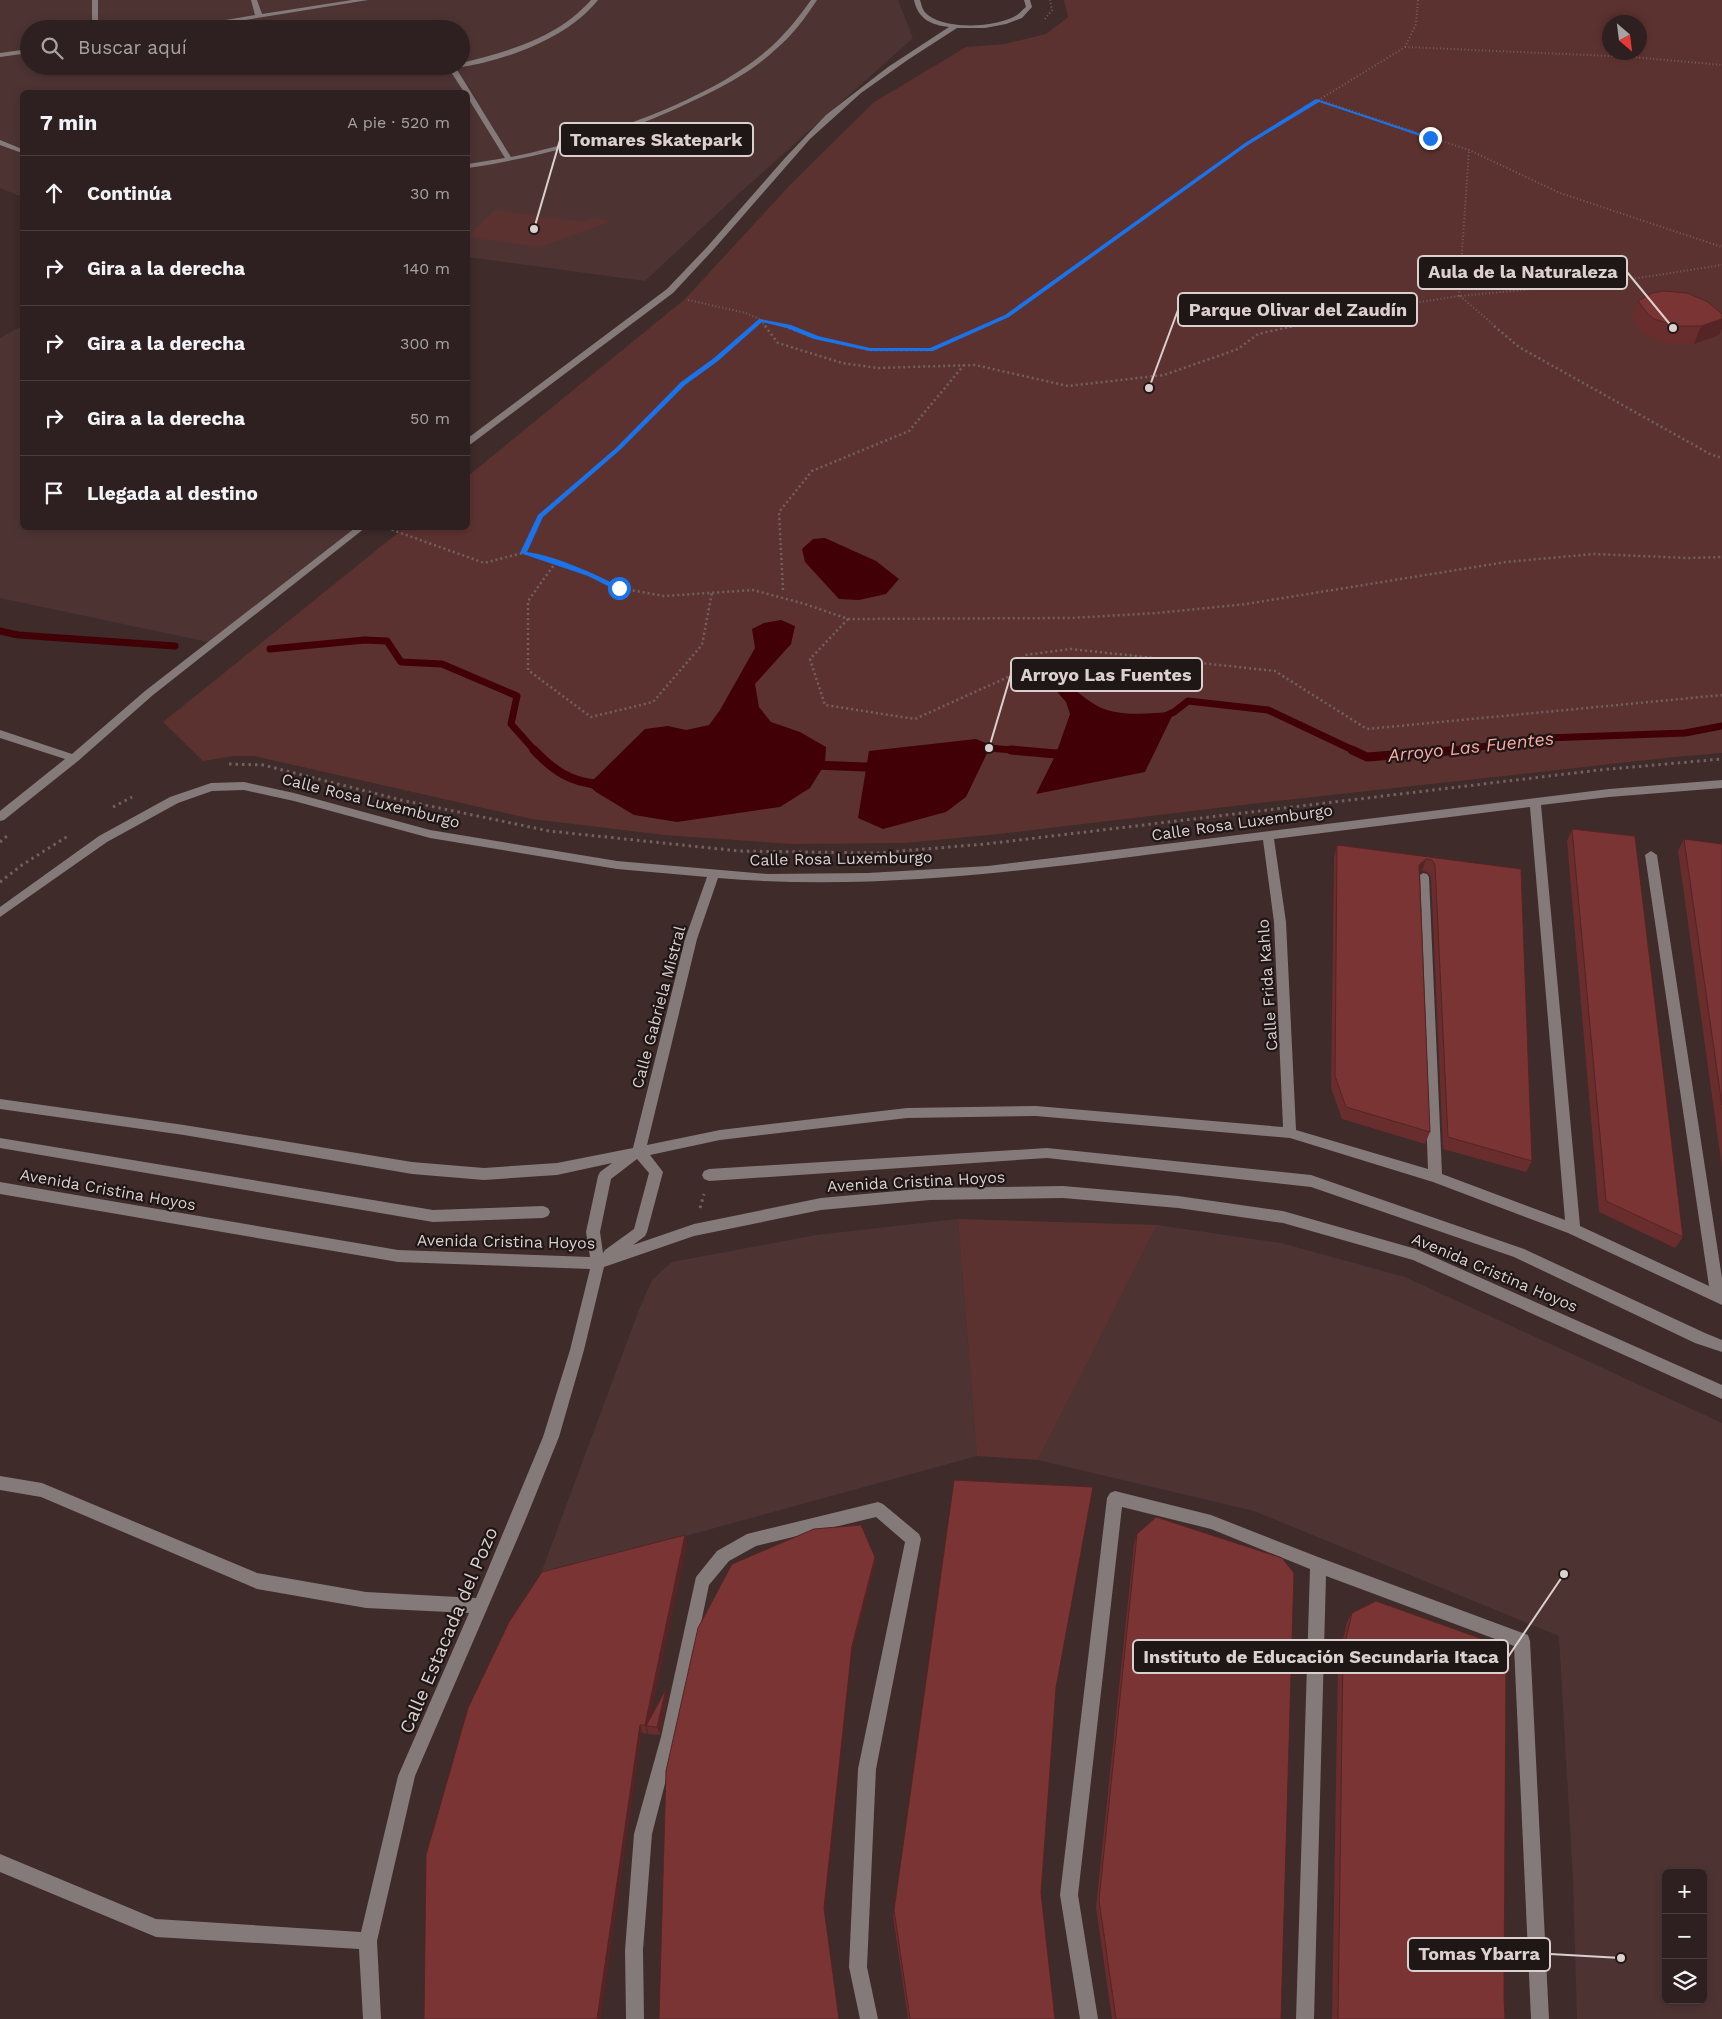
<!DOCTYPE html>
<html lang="es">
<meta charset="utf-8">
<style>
body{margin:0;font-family:"Work Sans",sans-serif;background:#362829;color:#f1f3f6}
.controls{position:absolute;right:15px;bottom:15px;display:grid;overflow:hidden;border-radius:8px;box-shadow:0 2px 8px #0003}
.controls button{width:45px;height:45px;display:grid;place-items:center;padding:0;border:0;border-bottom:1px solid #493e3e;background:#2e2020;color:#f1f3f6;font:25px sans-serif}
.compass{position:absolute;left:1602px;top:15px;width:45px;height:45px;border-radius:50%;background:#2e2020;box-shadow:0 2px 8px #0003;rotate:152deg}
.stop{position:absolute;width:15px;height:15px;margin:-11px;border:4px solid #1a73e8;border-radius:50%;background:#fff}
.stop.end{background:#1a73e8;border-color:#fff;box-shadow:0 1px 5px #0008}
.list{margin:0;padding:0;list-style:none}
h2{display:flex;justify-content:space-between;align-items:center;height:65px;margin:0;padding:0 20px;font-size:21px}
h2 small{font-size:16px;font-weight:400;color:#a7a3a5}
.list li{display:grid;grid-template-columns:32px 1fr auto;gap:15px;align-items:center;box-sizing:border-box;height:75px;padding:0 20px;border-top:1px solid #493e3e}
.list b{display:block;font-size:19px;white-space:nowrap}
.list em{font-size:16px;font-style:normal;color:#a7a3a5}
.icon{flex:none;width:28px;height:28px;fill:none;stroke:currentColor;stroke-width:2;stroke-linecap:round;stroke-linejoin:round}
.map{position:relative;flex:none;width:1722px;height:2019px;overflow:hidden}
.search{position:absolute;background:#2e2020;box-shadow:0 2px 8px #0003;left:20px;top:20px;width:450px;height:55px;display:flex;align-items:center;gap:12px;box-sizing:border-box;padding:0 18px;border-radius:28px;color:#a7a3a5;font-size:19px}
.panel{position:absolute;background:#2e2020;box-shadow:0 2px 8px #0003;left:20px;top:90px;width:450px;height:440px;border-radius:8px}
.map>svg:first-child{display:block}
.built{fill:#4d3433;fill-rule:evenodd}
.green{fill:#5c3230;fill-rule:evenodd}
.water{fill:#410005}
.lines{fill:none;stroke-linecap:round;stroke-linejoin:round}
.stream-far1{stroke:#410005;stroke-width:7}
.stream{stroke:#410005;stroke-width:9}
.path-far2{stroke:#726160;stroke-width:2;stroke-dasharray:1 2.5;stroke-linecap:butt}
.path-far1{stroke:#726160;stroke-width:2.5;stroke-dasharray:2 3;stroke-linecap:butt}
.path{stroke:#726160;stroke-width:3;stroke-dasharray:2.5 4;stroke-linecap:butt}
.minor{fill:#847a79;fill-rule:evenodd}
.wall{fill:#692d2d}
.shaded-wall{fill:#552424}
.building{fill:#7a3434;stroke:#552424}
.route{fill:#1a73e8}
.labels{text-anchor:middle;stroke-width:4.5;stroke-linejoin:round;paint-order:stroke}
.street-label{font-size:16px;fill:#dcd0cf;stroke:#1f1616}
.water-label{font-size:18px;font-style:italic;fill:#ffa9a4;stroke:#1f1616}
.near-street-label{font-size:19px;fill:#dcd0cf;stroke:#1f1616}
.leader{fill:none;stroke:#dcd0cf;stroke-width:2}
.callout-dot{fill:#dcd0cf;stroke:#1f1616;stroke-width:2}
.callout{fill:#1f1616;stroke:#dcd0cf;stroke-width:2}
.callout-label{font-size:18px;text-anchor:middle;font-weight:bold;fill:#dcd0cf}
</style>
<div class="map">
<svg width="1722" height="2019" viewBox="0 0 1722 2019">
<rect width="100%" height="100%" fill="#3e2b2a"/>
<g class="built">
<path d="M0 0H898L913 38 734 198 645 281 468 257V92H22V197L0 188ZM29 29H461V66H29Z"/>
<path d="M22 326V528H360L213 643 0 598V338Z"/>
<path d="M958 1219 977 1456 540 1576 640 1307 652 1280 672 1262 816 1235Z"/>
<path d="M1157 1225 1281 1243 1405 1277 1722 1423V2019H1577L1573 1880 1559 1636 1254 1511 1038 1460ZM1666 1873H1703V2000H1666Z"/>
</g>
<g class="green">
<path d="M1064 0H1722V753L1674 757 1259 803 999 834 904 843 791 844 664 835 532 819 254 756H233L203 761 163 722 404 528H468V476L685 299 790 185 873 103 966 47 1004 44 1046 34 1068 17ZM1610 22H1640V52H1610Z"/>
<path d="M495 210 582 222 592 218 612 221 540 247 468 237Z"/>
<path d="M958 1219 1157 1225 1038 1460 977 1456Z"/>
</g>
<g class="water">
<path d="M825 538 876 561 899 579 886 594 859 600 839 599 805 562 802 549 813 539Z"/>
<path d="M781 620 795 626 791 644 755 684 759 707 771 722 800 732 826 747 825 764 810 788 780 807 677 822 634 815 596 792 588 785 645 729 668 726 686 730 709 725 720 710 755 648 752 629 764 623Z"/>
<path d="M1056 677C1069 684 1079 694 1091 702 1115 719 1147 713 1174 712L1145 772 1036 794 1056 754 1070 714 1066 702 1053 687 1048 678Z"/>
<path d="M976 739 991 745 966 797 946 812 883 829 858 818 869 751Z"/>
</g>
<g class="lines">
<g class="stream-far1">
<path d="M0 631 18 635 175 646"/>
<path d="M270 649 365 640 387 641 401 662 442 664 517 696 511 724 535 751"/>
<path d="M1163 717 1174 712 1188 701 1268 710 1355 751"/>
<path d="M977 750 989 748 1025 751"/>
<path d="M1451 751 1546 738 1685 733 1722 726"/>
</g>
<g class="stream">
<path d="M534 750C553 770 571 783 599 784"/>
<path d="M1011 750 1056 754 1066 751"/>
<path d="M1352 750 1367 757 1462 750"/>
<path d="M814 765 866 767 878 765"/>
</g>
<g class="path-far2">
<path d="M1045 19 1052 10 1050 0"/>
<path d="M1405 47 1633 57 1722 65"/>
<path d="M1319 100 1469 150 1560 193 1722 247"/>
<path d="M1459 296 1469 150"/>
<path d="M1460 296 1496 327"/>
<path d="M688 300 746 313 761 320 789 327"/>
<path d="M753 327 761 320 766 327"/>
<path d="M982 327 1007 316 1247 144 1405 47 1416 24 1418 0"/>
<path d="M1289 327 1355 312 1459 296 1619 281 1722 265"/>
</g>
<g class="path-far1">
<path d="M765 326 778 343 842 363 877 368 975 365 1068 386 1164 375 1238 349 1258 334 1294 326"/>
<path d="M784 326 816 338 870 350H931L985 326"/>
<path d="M1494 326 1519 347 1710 454 1722 458"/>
<path d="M387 528 484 563 523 553 536 555 590 574 619 588 664 596 753 590 805 604 848 619 1071 618 1157 613 1246 604 1506 562 1594 554 1688 558 1722 557"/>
<path d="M523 553 540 516 618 449 683 383 716 360 755 326"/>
<path d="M556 562 528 601V670L591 717 653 702 702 645 712 592"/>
<path d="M783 590 779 512 812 471 909 431 964 365"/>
<path d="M848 619 810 659 825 705 915 719 1008 677 1025 655 1071 649 1275 671 1367 729 1722 695"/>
</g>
<g class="path">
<path d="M229 764 263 765 401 800 549 831 739 851 876 853 986 844 1599 770 1722 759"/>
<path d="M113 807 132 797"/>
<path d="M0 842 7 836"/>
<path d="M0 882 22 865 68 836"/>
<path d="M700 1208 704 1194"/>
</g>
<g class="minor">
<path d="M92 0H98V19L101 29H95L92 19Z"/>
<path d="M251 0H257L262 14 352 0H368L190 29H172L255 15Z"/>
<path d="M591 0H598C567 39 504 61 456 68L511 157C590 141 712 101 772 46 787 32 799 17 811 0H817C805 18 793 35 776 49 754 70 726 85 699 98 626 134 548 156 468 168V164L505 158 468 98V92H464L449 69 381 75 345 74 294 66 381 71 433 66H461V63C510 51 557 38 591 0Z"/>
<path d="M914 0H920C921 3 922 8 924 11 939 31 998 28 1017 15 1020 13 1023 9 1026 7L1024 0H1030L1032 7 1022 18 1006 24 985 28H957L909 59 861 93 810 139 713 250 673 293 471 444 468 445V438L667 289 707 247 785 158 826 115 888 67 949 27C931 25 918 19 914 0Z"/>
<path d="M29 49V53L0 57V53Z"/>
<path d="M0 140 22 149V153L0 145Z"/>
<path d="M355 528H365L153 695 78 761 4 820 0 821V811L65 759 0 738V730L72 754 145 691Z"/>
<path d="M1722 780V788L1609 797 1541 805 1580 1226 1709 1286 1645 855 1651 851 1657 855 1722 1278V1305L1568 1233 1433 1182 1290 1138 1036 1116 907 1118 720 1140 650 1155 663 1172 647 1232 645 1236 633 1245 694 1224 821 1198 930 1188 1063 1186 1178 1196 1283 1211 1416 1249 1722 1385V1399L1413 1260 1283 1223 1178 1208 1063 1198 930 1200 821 1210 694 1236 604 1267 584 1350 559 1437 525 1521 415 1776 377 1941 381 2019H363L359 1949 156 1937 0 1872V1854L156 1919 361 1932 398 1776 469 1613 366 1608 257 1589 41 1497 0 1490V1476L42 1483 257 1573 366 1592 476 1598 543 1437 570 1350 590 1269 398 1262 0 1194V1182L398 1250 590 1257 586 1232 598 1176 600 1172 612 1163 557 1175 484 1180 412 1174 184 1135 0 1109V1099L184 1125 412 1162 484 1168 557 1163 633 1148 685 939 707 877 617 869 430 838 294 801 244 790 212 791 178 803 107 842 0 917V907L99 836 170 797 211 783 244 782 294 793 430 830 617 861 768 874 868 873 988 866 1609 789ZM1530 807 1565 1220 1442 1174 1429 877 1427 874 1423 873 1417 877 1428 1169 1296 1130 1286 922 1274 839ZM1263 840 1274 922 1283 1127 1036 1106 907 1108 720 1130 647 1145 697 939 718 878C900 894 1083 862 1263 840ZM637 1159 649 1173 634 1229 605 1250 603 1253 600 1232 611 1179Z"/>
<path d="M0 1138 433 1210 543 1206 548 1208 550 1212 548 1216 543 1218 433 1222 0 1148Z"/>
<path d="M1047 1148 1311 1175 1524 1249 1705 1333 1722 1340V1352L1695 1343 1514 1257 1311 1187 1047 1158 709 1181 704 1179 702 1175 704 1171 709 1169Z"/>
<path d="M1115 1491 1211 1515 1318 1557 1528 1635 1530 1641 1549 2019H1531L1514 1646 1326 1576 1314 2019H1296L1310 1569 1211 1529 1122 1507 1078 1895 1098 2019H1080L1060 1895 1107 1498 1110 1493Z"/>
<path d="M878 1502 883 1504 919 1534 921 1539 876 1769 867 1967 878 2019H860L849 1967 858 1769 905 1542 876 1517 756 1546 729 1561 709 1585 677 1737 652 1834 643 1950 644 2019H626L625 1950 634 1834 661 1737 696 1577 717 1551 747 1534Z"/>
</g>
</g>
<g class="wall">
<path d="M1652 293 1719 335 1694 344H1671L1648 336 1640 331 1632 318 1638 301Z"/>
<path d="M1572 829 1683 1237 1675 1248 1599 1212 1567 841Z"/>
<path d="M1684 839 1722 844V1168L1678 851Z"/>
<path d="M1337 845 1521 869 1532 1161 1526 1172 1443 1149 1431 877 1427 872 1422 871 1420 873 1430 1132 1425 1144 1342 1119 1331 1088 1334 857Z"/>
<path d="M1137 1534 1281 2019H1112L1096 1907 1134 1544Z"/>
<path d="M685 1535 687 1544 650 1718 668 1697 660 1735 648 1734V1731L647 1734 642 1733 424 2019Z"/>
<path d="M1352 1613 1504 1996 1505 2019H1332L1338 1661 1347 1622Z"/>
<path d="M1056 1688 1041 1893 1055 2019H908L893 1916 894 1910Z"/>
</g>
<g class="shaded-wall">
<path d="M1722 319V328L1719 335 1694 344 1701 326Z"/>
<path d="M1426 859 1422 871 1415 877 1419 865Z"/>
<path d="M685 1535 687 1544 649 1726H646L648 1731 647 1734 645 1725Z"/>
<path d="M875 1557V1566L852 1654 825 1915 824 1908 852 1646Z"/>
<path d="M666 1689 668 1697 660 1735 657 1727Z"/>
<path d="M640 1725 642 1733 601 2019H597Z"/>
</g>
<g class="building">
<path d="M1663 291 1687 293 1708 302 1722 314V319L1701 326H1677L1654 319 1647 313 1638 301 1652 293Z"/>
<path d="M1572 829 1635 836 1683 1237 1606 1201Z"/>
<path d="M1684 839 1722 844V1105Z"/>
<path d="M1337 845 1521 869 1532 1161 1448 1137 1435 865 1432 860 1426 859 1419 865 1430 1132 1346 1107 1335 1076Z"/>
<path d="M954 1480 1093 1487 1056 1688 1041 1893 1055 2019H910L894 1910Z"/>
<path d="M1156 1517 1282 1558 1294 1573 1281 2019H1116L1099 1900 1137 1534Z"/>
<path d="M861 1525 875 1557 852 1646 824 1908 839 2019H659L666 1771 698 1628 732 1564 814 1529Z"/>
<path d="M685 1535 645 1725H640L597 2019H424L426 1855 468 1708 509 1622 542 1572Z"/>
<path d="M1376 1601 1485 1640 1506 1665 1504 1996 1505 2019H1338L1343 1652 1352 1613Z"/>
<path d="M666 1689 657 1727 646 1726Z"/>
</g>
<path class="route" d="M1316 99 1433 138 1429 139 1319 102 1248 145 1009 317 933 351H870L814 339 787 328 762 322 718 361 685 385 620 450 543 517 527 552C559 557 592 573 621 587V590H616L588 576 520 553 538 515 616 448 681 382 714 358 759 319 791 325 818 336 870 348H930L1005 315 1245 143Z"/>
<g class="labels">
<g class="street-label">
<text transform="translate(371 800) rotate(14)" y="6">Calle Rosa Luxemburgo</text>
<text transform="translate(1242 822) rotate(-8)" y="6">Calle Rosa Luxemburgo</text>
<text transform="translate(841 858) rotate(-1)" y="6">Calle Rosa Luxemburgo</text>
<text transform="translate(1267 985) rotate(-94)" y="6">Calle Frida Kahlo</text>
<text transform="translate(658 1007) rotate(-75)" y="6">Calle Gabriela Mistral</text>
<text transform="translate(916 1181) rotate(-3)" y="6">Avenida Cristina Hoyos</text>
<text transform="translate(108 1189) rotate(10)" y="6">Avenida Cristina Hoyos</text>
<text transform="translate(506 1241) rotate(1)" y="6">Avenida Cristina Hoyos</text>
<text transform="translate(1495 1272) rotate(23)" y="6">Avenida Cristina Hoyos</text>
</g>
<g class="water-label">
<text transform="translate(1471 747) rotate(-6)" y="6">Arroyo Las Fuentes</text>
</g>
<g class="near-street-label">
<text transform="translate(448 1630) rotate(-67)" y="7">Calle Estacada del Pozo</text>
</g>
</g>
<path class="leader" d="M534 229L560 140M1673 328L1627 272M1149 388L1178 310M989 748L1011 674M1564 1574L1508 1657M1621 1958L1550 1954"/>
<g class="callout-dot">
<circle cx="534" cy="229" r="5"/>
<circle cx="1673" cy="328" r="5"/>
<circle cx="1149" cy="388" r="5"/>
<circle cx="989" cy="748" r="5"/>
<circle cx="1564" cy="1574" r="5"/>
<circle cx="1621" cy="1958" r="5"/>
</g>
<g class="callout">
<rect x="560" y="123" width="193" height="33" rx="5"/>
<rect x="1418" y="256" width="209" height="33" rx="5"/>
<rect x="1178" y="293" width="239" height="33" rx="5"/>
<rect x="1011" y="658" width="191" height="33" rx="5"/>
<rect x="1133" y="1640" width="375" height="33" rx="5"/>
<rect x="1408" y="1938" width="142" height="33" rx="5"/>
</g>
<g class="callout-label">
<text x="656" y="146">Tomares Skatepark</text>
<text x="1523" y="278">Aula de la Naturaleza</text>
<text x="1298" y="316">Parque Olivar del Zaudín</text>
<text x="1106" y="681">Arroyo Las Fuentes</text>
<text x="1321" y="1663">Instituto de Educación Secundaria Itaca</text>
<text x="1479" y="1960">Tomas Ybarra</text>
</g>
</svg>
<div class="controls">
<button>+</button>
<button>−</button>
<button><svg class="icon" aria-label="layers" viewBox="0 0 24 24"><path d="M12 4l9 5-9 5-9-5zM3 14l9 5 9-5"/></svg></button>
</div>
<svg class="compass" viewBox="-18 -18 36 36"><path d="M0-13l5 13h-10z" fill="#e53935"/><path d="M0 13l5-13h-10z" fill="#a7a3a5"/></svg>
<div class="stop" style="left:619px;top:588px"></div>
<div class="stop end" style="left:1430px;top:138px"></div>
<div class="search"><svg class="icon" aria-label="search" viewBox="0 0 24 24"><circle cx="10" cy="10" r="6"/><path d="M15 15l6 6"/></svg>Buscar aquí</div>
<section class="panel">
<h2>7 min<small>A pie · 520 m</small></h2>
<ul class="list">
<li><svg class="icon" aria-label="ahead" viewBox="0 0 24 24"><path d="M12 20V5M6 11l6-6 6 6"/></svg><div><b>Continúa</b></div><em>30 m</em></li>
<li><svg class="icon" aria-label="right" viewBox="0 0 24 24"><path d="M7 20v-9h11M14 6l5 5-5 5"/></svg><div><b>Gira a la derecha</b></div><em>140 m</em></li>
<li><svg class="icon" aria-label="right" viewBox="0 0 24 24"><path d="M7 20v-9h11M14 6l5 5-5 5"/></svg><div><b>Gira a la derecha</b></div><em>300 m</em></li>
<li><svg class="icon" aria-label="right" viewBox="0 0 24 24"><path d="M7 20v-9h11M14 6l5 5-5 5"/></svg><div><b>Gira a la derecha</b></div><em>50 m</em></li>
<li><svg class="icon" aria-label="arrive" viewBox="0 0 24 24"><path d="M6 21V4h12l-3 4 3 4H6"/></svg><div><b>Llegada al destino</b></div></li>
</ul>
</section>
</div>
